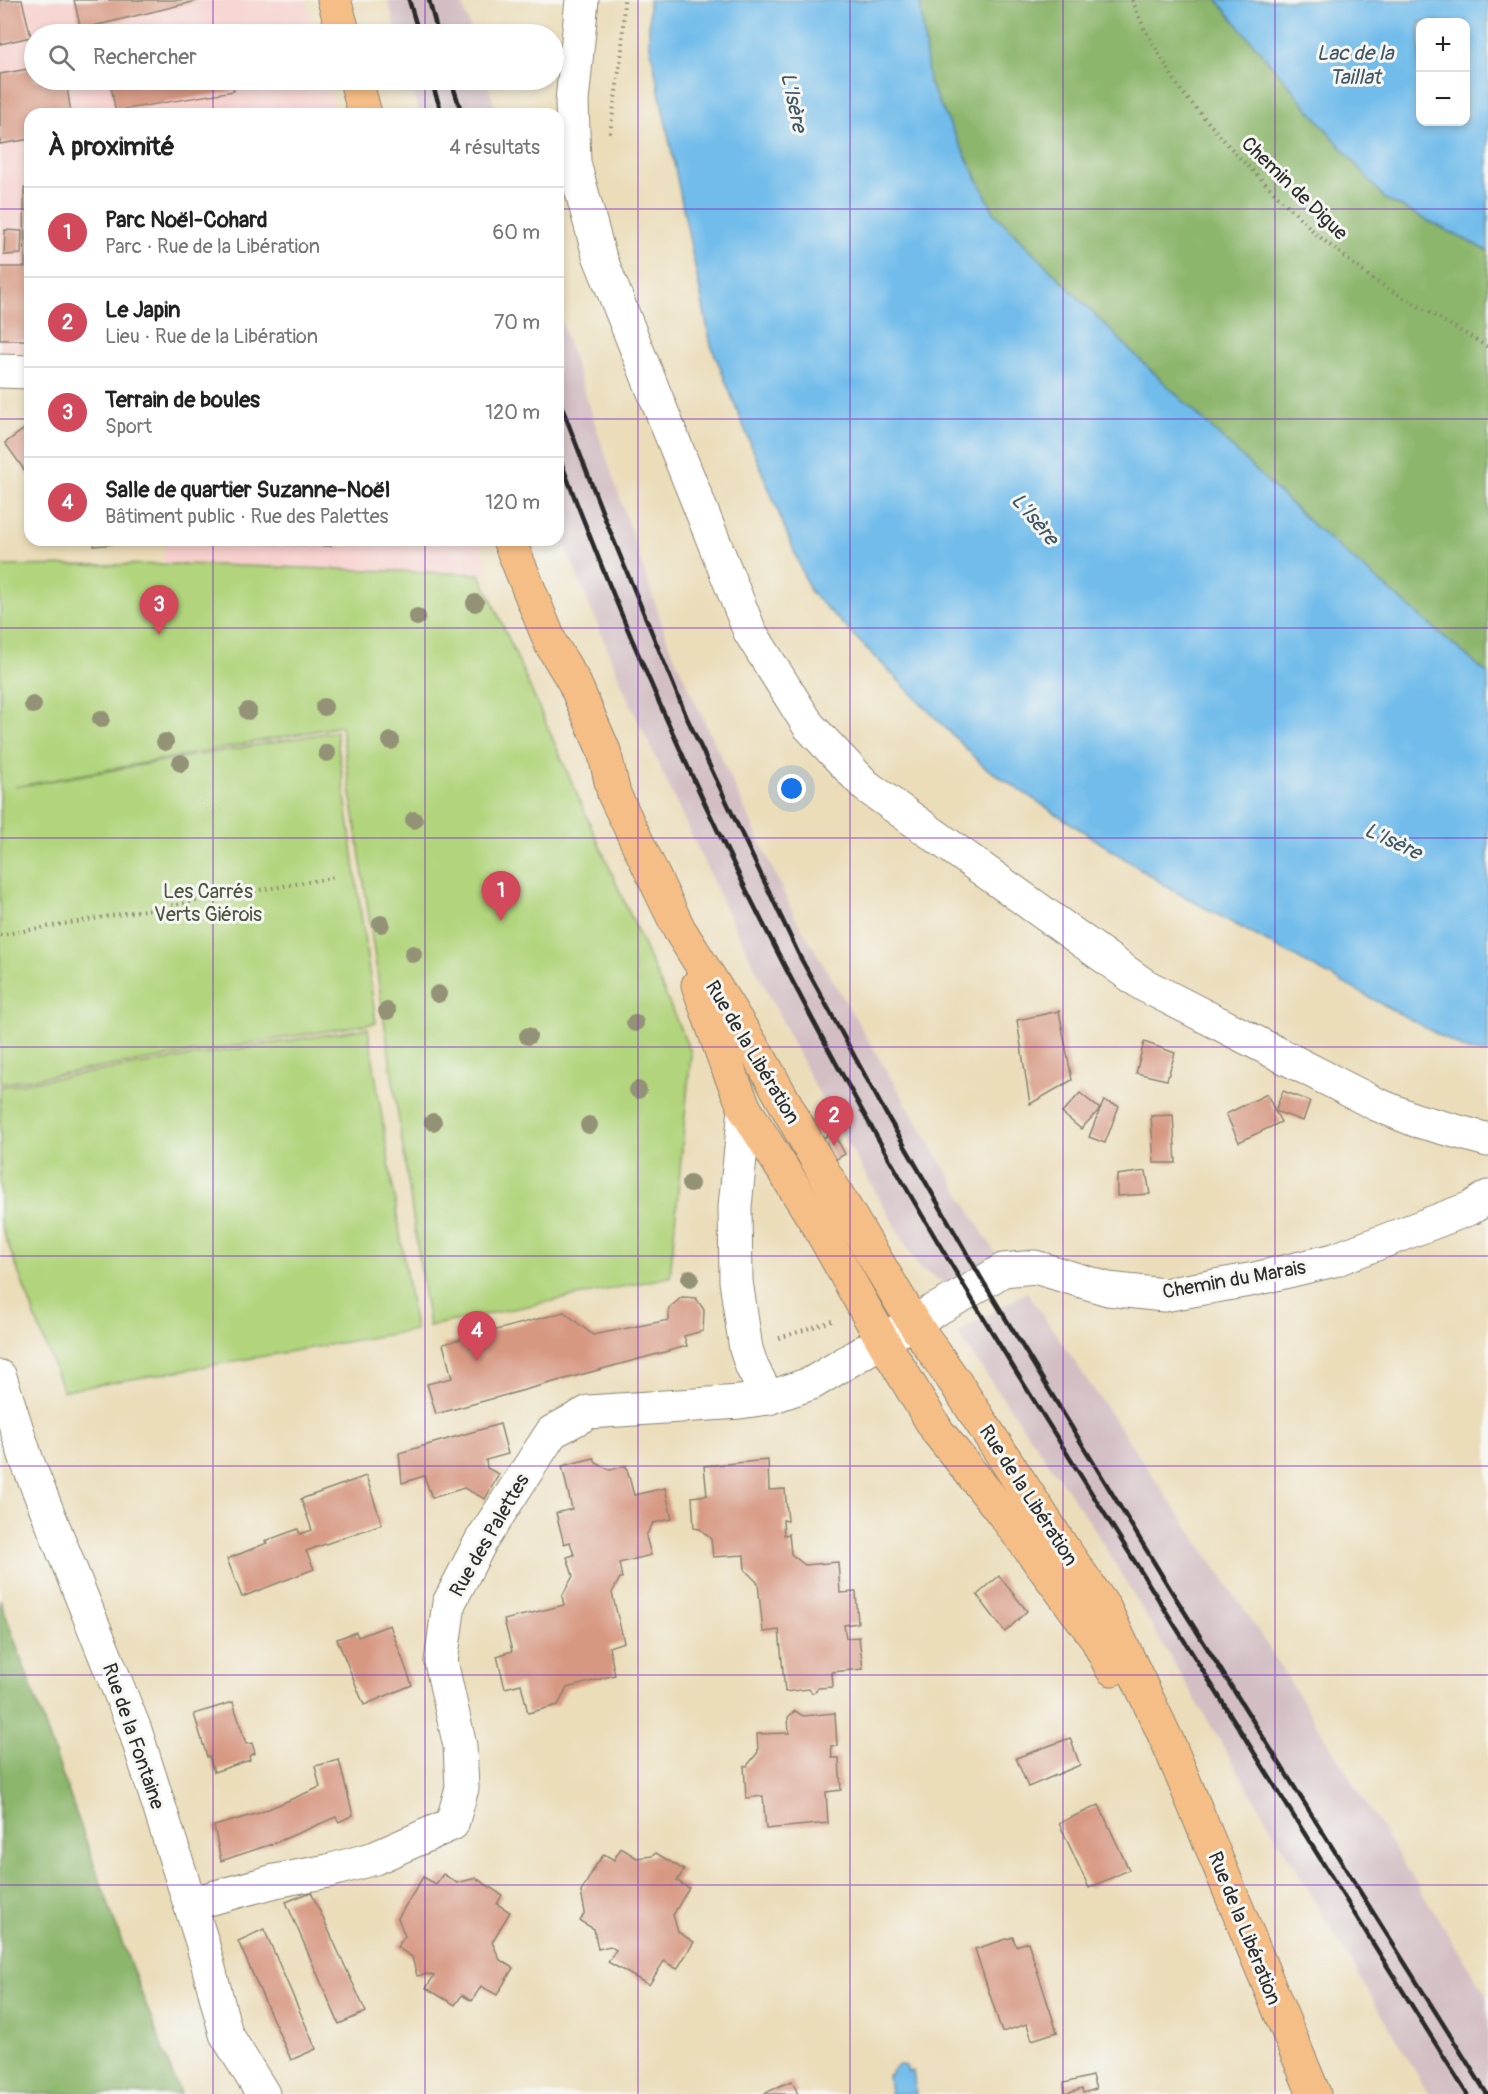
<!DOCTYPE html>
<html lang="fr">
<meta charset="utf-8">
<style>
body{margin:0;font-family:Pangolin,sans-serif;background:#f2f2f2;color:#222}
.controls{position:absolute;right:18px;top:18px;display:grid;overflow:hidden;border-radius:12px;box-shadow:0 3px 9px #0003}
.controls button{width:54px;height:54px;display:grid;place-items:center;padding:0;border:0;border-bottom:2px solid #e0e0e0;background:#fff;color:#222;font:30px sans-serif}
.you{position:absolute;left:792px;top:789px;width:21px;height:21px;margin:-15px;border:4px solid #fff;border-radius:50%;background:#1a73e8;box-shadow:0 0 0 9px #1a73e833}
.badge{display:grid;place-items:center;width:39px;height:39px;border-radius:50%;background:#d1495b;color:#fff;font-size:20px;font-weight:700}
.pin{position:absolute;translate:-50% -50px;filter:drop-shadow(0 2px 3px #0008)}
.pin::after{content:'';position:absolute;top:32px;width:21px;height:18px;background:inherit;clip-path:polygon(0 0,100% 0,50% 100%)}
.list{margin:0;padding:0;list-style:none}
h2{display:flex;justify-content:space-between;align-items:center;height:78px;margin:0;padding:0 24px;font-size:26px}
h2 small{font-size:20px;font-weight:400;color:#767676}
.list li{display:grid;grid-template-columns:39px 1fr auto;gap:18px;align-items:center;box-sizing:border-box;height:90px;padding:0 24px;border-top:2px solid #e0e0e0}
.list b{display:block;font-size:22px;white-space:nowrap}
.list p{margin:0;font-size:20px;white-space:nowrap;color:#767676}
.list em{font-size:20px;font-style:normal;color:#767676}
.icon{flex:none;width:33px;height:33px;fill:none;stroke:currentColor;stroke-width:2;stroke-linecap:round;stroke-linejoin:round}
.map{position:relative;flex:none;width:1488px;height:2094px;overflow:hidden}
.search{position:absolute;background:#fff;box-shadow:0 3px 9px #0003;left:24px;top:24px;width:540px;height:66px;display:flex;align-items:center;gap:15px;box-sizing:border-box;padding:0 21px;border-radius:33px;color:#767676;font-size:22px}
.panel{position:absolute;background:#fff;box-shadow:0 3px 9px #0003;left:24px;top:108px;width:540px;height:438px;border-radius:18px}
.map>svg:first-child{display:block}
.built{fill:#f7d0cd}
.industrial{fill:#d2bec3}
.green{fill:#b1d47c;stroke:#6e8054;stroke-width:1.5}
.forest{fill:#8cb66c;stroke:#5c704c;stroke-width:1.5}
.water{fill:#71bceb;stroke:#4e748b;stroke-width:1.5;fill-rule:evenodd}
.building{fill:#d79882}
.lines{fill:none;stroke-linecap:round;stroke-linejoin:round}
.minor-casing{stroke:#8b8472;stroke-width:35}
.major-casing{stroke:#8b8472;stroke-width:35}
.path{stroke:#8b8472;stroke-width:4;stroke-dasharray:1.5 4.5;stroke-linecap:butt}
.minor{stroke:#fff;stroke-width:33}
.major{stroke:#f6be87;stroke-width:33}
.rail{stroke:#2b2b2b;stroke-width:4.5}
.tree{fill:#949276}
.grid{fill:none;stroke:#7b2cbf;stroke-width:1.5;stroke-opacity:0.55}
.labels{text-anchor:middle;stroke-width:6;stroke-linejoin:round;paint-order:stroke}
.street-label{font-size:20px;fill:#2b2b2b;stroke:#f6f6f2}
.park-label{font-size:20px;fill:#4c553f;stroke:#f6f6f2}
.water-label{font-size:21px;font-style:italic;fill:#405665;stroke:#f6f6f2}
</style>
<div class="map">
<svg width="1488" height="2094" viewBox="0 0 1488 2094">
<rect width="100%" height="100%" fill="#f6f6f2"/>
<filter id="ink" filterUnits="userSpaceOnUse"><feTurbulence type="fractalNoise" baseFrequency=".0167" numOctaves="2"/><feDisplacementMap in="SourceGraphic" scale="12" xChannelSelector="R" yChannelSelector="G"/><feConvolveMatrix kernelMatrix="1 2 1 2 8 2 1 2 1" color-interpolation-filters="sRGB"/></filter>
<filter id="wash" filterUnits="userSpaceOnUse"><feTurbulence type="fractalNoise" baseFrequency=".008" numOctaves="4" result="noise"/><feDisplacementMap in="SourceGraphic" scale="24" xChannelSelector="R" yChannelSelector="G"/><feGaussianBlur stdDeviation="1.35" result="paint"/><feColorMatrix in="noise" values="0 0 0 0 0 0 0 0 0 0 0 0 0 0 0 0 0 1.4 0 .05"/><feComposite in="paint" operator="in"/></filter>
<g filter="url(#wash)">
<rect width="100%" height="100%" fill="#ebddba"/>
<g class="built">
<path d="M0 0H306L315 34H34V80H327L336 114H30V353L0 352Z"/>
<path d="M164 540H478L491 573 480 574 164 563Z"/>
</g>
<g class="industrial">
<path d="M388 0H461L472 34H397Z"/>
<path d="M409 80H486L497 114H420Z"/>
<path d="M558 313 669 645 795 917 997 1256 948 1285 919 1268 812 1081 722 901 624 690 558 528Z"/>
<path d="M1027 1292 1250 1618 1488 1998V2094H1429L1092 1525 957 1333Z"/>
</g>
<g class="green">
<path d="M183 564 480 574 691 1053 670 1277 429 1326 341 726 15 787 336 731 376 1023 0 1084V566Z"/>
<path d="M368 1028 415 1330 63 1391 0 1223V1087Z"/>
</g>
<g class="forest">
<path d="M920 0H1217L1385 199 1488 251V674L1316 528 1132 352 995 214 929 83Z"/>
<path d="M0 1599 120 1937 180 2094H0Z"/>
</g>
<g class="water">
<path d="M649 0H920L929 83 995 214 1132 352 1316 528 1488 674V1053L1468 1051 1174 891 983 766 810 591 711 345 649 41Z"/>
<path d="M1217 0H1488V251L1385 199ZM1466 22V122H1420V22Z"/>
<path d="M899 2065 906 2066 908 2072 913 2071 916 2094H890L888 2075 892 2074 893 2069Z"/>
</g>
<g id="blocks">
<g class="building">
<path d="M0 0H22L31 37 0 44Z"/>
<path d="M74 0H197V1L81 29Z"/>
<path d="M34 68V80H66L71 114H30V139L0 144V74Z"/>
<path d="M110 80H232L234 91 126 109 127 114H116Z"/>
<path d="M24 188H30V340H0V267H25Z"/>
<path d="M5 230 22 231 21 254 4 255Z"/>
<path d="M30 425V478L5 443Z"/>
<path d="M94 540H126V543L94 546Z"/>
<path d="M230 540H331V546L230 542Z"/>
<path d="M1059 1011 1072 1080 1030 1104 1017 1020Z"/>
<path d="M1144 1042 1175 1053 1167 1080 1136 1073Z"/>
<path d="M1283 1091 1310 1101 1303 1121 1275 1111 1281 1122 1239 1142 1226 1114 1267 1094 1275 1111Z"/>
<path d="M1080 1093 1100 1109 1104 1101 1119 1106 1105 1143 1089 1137 1100 1109 1081 1129 1062 1113Z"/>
<path d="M1173 1115 1176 1163H1154L1151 1116Z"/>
<path d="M833 1132 845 1154 835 1160 823 1138Z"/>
<path d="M1146 1171 1150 1194 1117 1196V1175Z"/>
<path d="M682 1297 696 1298 704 1310 703 1331 684 1336 687 1346 436 1414 427 1384 452 1378 443 1344 564 1312 593 1335 669 1320V1308Z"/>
<path d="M500 1424 508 1454 486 1460 487 1468 499 1474 485 1499 464 1488 432 1498 424 1476 402 1483 399 1453Z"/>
<path d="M594 1458 596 1463 610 1470 626 1466 634 1495 665 1488 672 1519 653 1523 646 1536 651 1555 619 1563 622 1578H620L612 1593 624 1642 609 1647 615 1675 567 1688 558 1705 528 1713 521 1684 505 1688 497 1656 512 1651 504 1620 564 1605 562 1596 573 1576 567 1557 574 1555 570 1542 564 1544 556 1513 572 1509 562 1466Z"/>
<path d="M768 1460 769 1490 785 1489 788 1521 783 1520 784 1535 789 1534 791 1554 805 1565 838 1562 840 1593 856 1592 858 1623 844 1625 846 1638 859 1637 863 1669 832 1672 833 1687 818 1688 815 1692 812 1693 809 1689 785 1692 779 1630 763 1632 758 1583 745 1570 744 1555 713 1557 711 1539 700 1529 694 1528 692 1497 707 1495 704 1466Z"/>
<path d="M366 1476 382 1524 306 1551 314 1569 242 1597 227 1559 267 1543 265 1541 298 1529 300 1534 312 1530 301 1499Z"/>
<path d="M999 1576 1027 1611 1005 1632 977 1595Z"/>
<path d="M390 1625 412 1685 364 1705 337 1639 356 1632 358 1637Z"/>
<path d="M233 1702 246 1744 252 1743 255 1753 249 1756 250 1760 214 1772 209 1756 207 1757 194 1714Z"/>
<path d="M795 1711 803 1716 835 1713 837 1746H831L832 1758H839L841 1790 826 1792 828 1823 766 1829 763 1796 746 1798 744 1766H747L758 1752 757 1734 789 1733 788 1717Z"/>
<path d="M1070 1738 1080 1765 1028 1787 1016 1758Z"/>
<path d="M339 1760 353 1815 339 1822 336 1817 275 1843 221 1861 214 1826 259 1813 320 1787 315 1766Z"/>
<path d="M1099 1805 1129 1870 1089 1888 1059 1823Z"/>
<path d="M621 1848 637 1858 652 1856 656 1853 684 1870 677 1881 689 1888 673 1915 678 1932 694 1942 677 1969 664 1961 649 1985 608 1962 616 1950 610 1946 598 1949 594 1929 580 1921 585 1912 581 1892 596 1865 604 1854 614 1860Z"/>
<path d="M443 1874 457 1883 476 1878 502 1895 497 1904 510 1912 492 1942 500 1960 513 1968 497 1995 481 1986 472 2001 462 1995 455 2005 426 1988 434 1976 427 1974 417 1976 412 1957 397 1947 405 1936 398 1918 423 1877 436 1884Z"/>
<path d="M311 1892 366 2012 339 2024 286 1902Z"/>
<path d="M264 1929 316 2049 291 2060 238 1941Z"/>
<path d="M1013 1937 1016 1946 1028 1942 1057 2032 1032 2040 1027 2024 1002 2032 975 1949Z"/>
<path d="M1092 2076 1096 2089 1083 2093 1082 2089 1065 2094 1064 2083Z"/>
<path d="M792 2081 798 2094H763L782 2085Z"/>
</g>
</g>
</g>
<g filter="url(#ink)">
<use href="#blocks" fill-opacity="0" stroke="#8b8472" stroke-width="1.5"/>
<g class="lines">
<defs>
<g id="minor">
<path d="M582 0 572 101 574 163 599 255 750 632 809 726 866 786 1144 985 1376 1104 1415 1120 1488 1140"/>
<path d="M0 371 30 372"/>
<path d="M745 1109 735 1206 736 1281 746 1349 752 1367 768 1398"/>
<path d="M0 1377 27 1461 135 1730 202 1942 226 2034 263 2094"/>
<path d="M190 1904 275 1881 328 1871 375 1858 452 1824 462 1788 460 1746 441 1662 449 1603 481 1541 552 1432 589 1412 740 1402 768 1398 812 1383 913 1322 966 1293 1003 1270 1035 1267 1108 1289 1164 1295 1255 1279 1334 1260 1471 1208 1488 1197"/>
</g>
<g id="major">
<path d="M334 0 344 34"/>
<path d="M356 80 365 114"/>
<path d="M509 540 551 644 574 682 604 751 614 794 679 929 761 1060 823 1171 913 1322 957 1385 1064 1550 1105 1609 1170 1747 1314 2094"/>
<path d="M698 985 725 1061 745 1109 819 1227 883 1341 938 1432 999 1508 1095 1636 1112 1669"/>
</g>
</defs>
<use href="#minor" class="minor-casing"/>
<use href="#major" class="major-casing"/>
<g class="path">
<path d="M1132 0 1144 28 1181 91 1235 153 1316 234 1372 279 1488 347"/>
<path d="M610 133 622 50 624 0"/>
<path d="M0 935 336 877"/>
<path d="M779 1338 832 1321"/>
</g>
<use href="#minor" class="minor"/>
<use href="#major" class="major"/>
<g class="rail">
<path d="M409 0 419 34"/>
<path d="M429 0 438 34"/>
<path d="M431 80 442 114"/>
<path d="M451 80 462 114"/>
<path d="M558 397 605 519 687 718 800 957 885 1112 984 1283 1172 1592 1487 2094"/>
<path d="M558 454C644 683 748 908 868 1121 959 1283 1058 1440 1157 1597 1261 1762 1364 1928 1467 2094"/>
</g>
</g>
<g class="tree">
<circle cx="475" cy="603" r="9"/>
<circle cx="417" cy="617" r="9"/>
<circle cx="33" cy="705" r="9"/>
<circle cx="324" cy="707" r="9"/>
<circle cx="248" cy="711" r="9"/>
<circle cx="101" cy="719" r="9"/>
<circle cx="391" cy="741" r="9"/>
<circle cx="165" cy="742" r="9"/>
<circle cx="327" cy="753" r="9"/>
<circle cx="181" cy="763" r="9"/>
<circle cx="414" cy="820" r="9"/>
<circle cx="381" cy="924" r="9"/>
<circle cx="413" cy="954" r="9"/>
<circle cx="438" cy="994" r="9"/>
<circle cx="387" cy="1011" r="9"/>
<circle cx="635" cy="1023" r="9"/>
<circle cx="528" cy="1036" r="9"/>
<circle cx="638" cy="1090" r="9"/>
<circle cx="433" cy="1122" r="9"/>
<circle cx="589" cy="1125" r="9"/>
<circle cx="690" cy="1184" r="9"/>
<circle cx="690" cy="1278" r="9"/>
</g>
</g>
<path class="grid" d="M213 0V34M425 0V34M638 0V2094M850 0V2094M1063 0V2094M1275 0V2094M213 80V114M425 80V114M0 209H30M558 209H1488M0 419H30M558 419H1488M213 540V2094M425 540V2094M0 628H1488M0 838H1488M0 1047H1488M0 1256H1488M0 1466H1488M0 1675H1488M0 1885H1488"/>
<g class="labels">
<g class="street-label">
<text transform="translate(1295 188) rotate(44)" y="7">Chemin de Digue</text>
<text transform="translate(753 1052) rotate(59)" y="7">Rue de la Libération</text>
<text transform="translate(1234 1279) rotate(-10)" y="7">Chemin du Marais</text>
<text transform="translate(1029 1495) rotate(57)" y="7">Rue de la Libération</text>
<text transform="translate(489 1535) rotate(-60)" y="7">Rue des Palettes</text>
<text transform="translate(134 1736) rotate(71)" y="7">Rue de la Fontaine</text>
<text transform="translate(1245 1928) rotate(68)" y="7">Rue de la Libération</text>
</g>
<g class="park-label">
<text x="208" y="898">Les Carrés<tspan x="208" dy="23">Verts Giérois</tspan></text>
</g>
<g class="water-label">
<text x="1355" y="60">Lac de la<tspan x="1355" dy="24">Taillat</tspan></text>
<text transform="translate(794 102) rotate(78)" y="7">L'Isère</text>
<text transform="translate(1035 519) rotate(50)" y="7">L'Isère</text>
<text transform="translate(1393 841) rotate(25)" y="7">L'Isère</text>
</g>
</g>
</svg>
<div class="controls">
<button>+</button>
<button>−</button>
</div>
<div class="you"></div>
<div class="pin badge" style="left:501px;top:921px">1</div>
<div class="pin badge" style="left:834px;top:1146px">2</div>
<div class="pin badge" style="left:159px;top:635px">3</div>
<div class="pin badge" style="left:477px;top:1361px">4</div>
<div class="search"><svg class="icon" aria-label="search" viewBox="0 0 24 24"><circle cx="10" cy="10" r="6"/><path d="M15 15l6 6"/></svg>Rechercher</div>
<section class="panel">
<h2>À proximité<small>4 résultats</small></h2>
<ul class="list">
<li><span class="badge">1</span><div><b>Parc Noël-Cohard</b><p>Parc · Rue de la Libération</p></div><em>60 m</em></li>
<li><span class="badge">2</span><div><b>Le Japin</b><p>Lieu · Rue de la Libération</p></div><em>70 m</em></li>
<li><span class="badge">3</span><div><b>Terrain de boules</b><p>Sport</p></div><em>120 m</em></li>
<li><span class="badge">4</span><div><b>Salle de quartier Suzanne-Noël</b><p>Bâtiment public · Rue des Palettes</p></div><em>120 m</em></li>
</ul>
</section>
</div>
